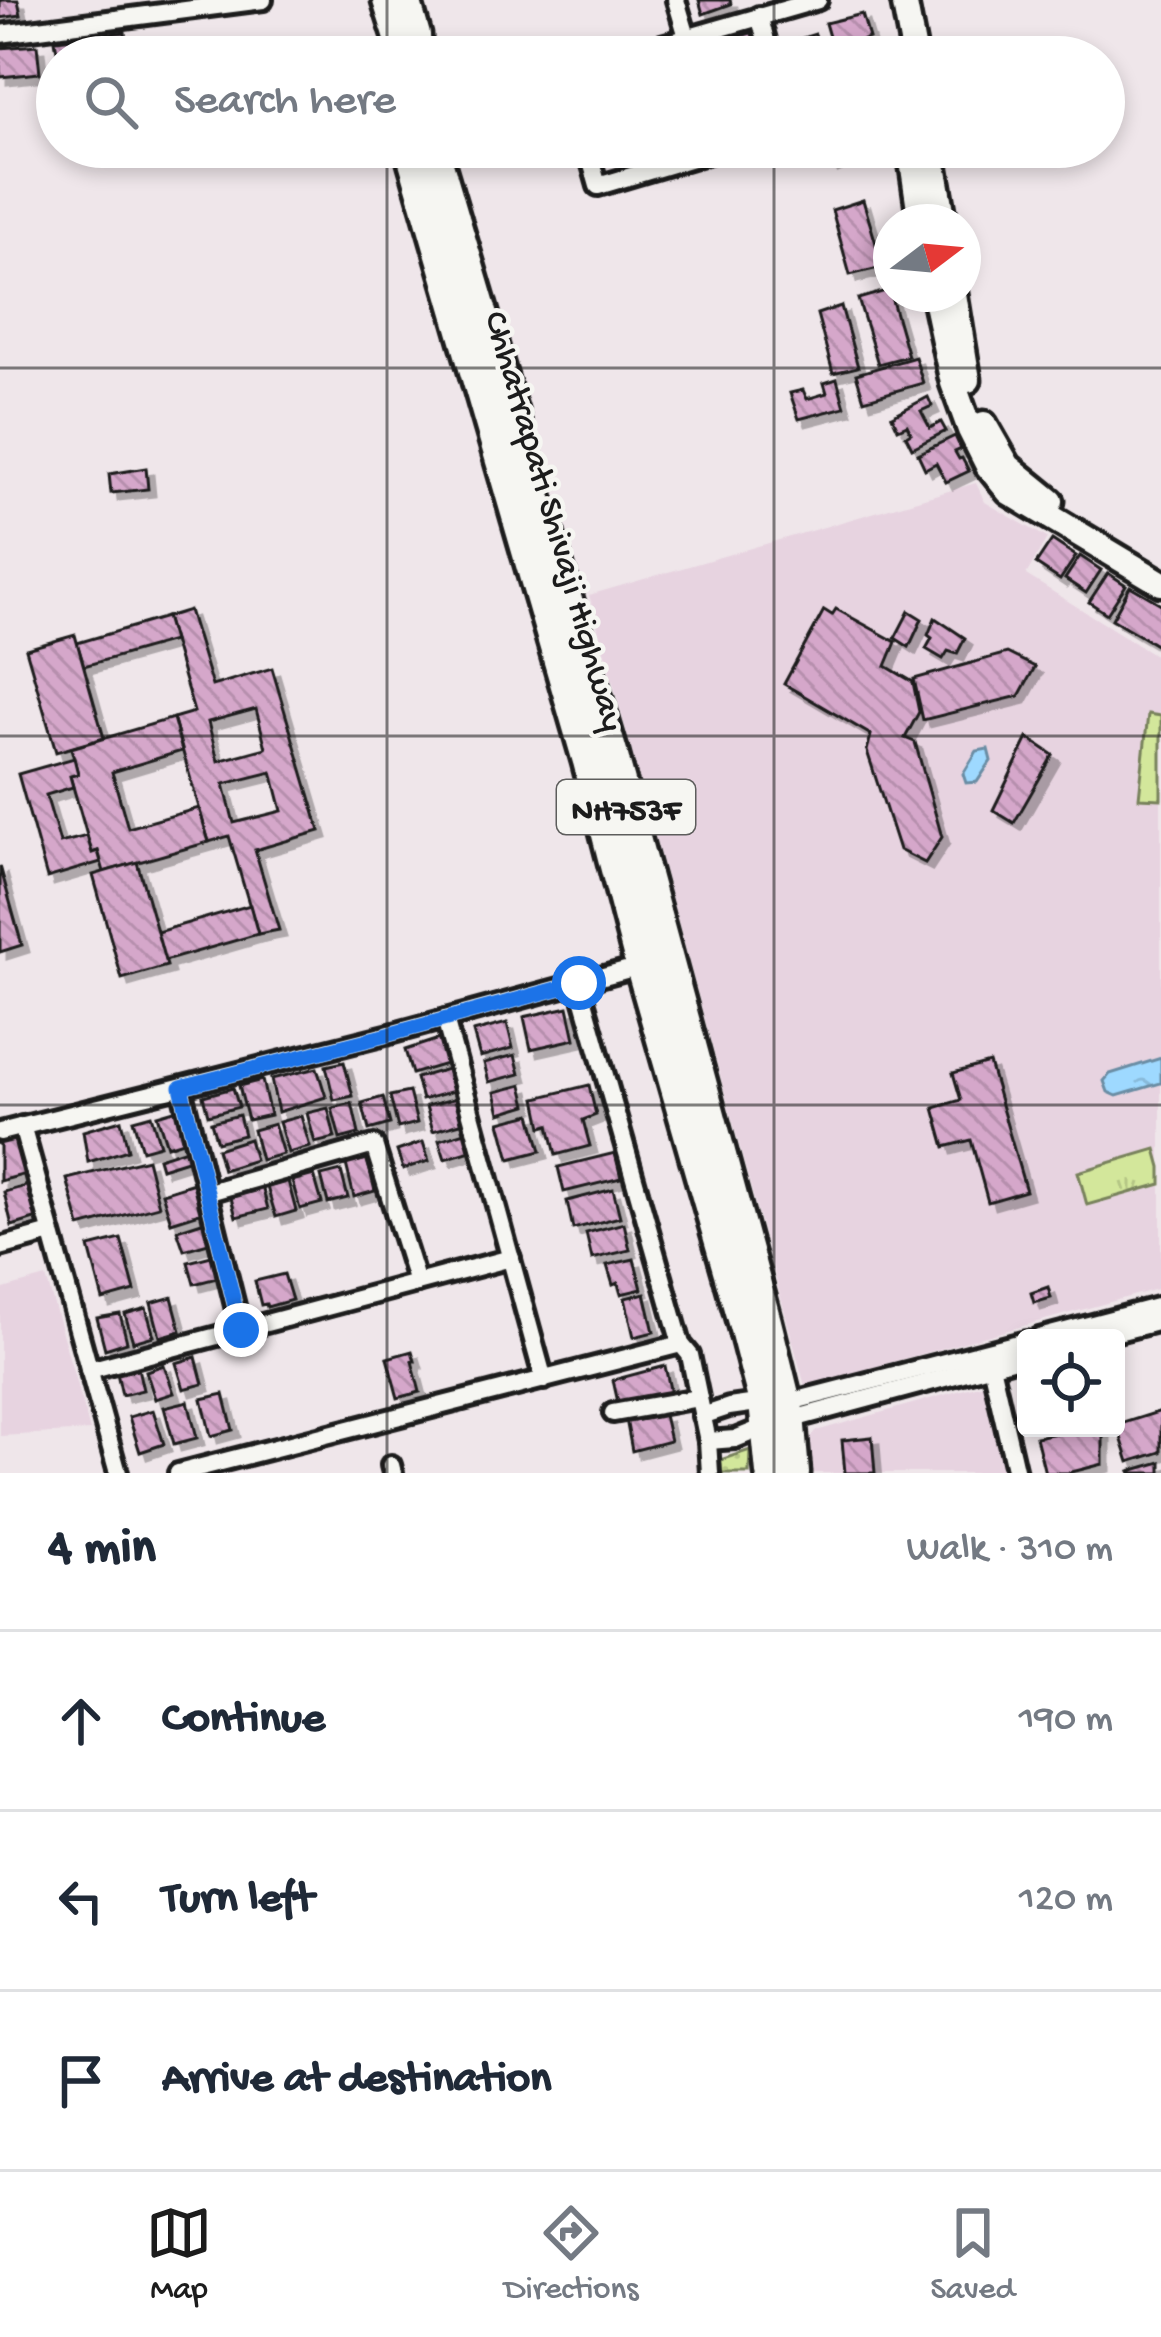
<!DOCTYPE html>
<meta charset="utf-8">
<style>
body{margin:0;font-family:"Gochi Hand",sans-serif;background:#f6f6f7;color:#1f2937}
.controls{position:absolute;right:36px;bottom:36px;display:grid;overflow:hidden;border-radius:12px;box-shadow:0 6px 18px #0003}
.controls button{width:108px;height:108px;display:grid;place-items:center;padding:0;border:0;border-bottom:3px solid #e0e1e3;background:#fff;color:#1f2937;font:60px sans-serif}
.compass{position:absolute;left:873px;top:204px;width:108px;height:108px;border-radius:50%;background:#fff;box-shadow:0 6px 18px #0003;rotate:74deg}
.stop{position:absolute;width:36px;height:36px;margin:-27px;border:9px solid #1a73e8;border-radius:50%;background:#fff}
.stop.end{background:#1a73e8;border-color:#fff;box-shadow:0 3px 12px #0008}
.list{margin:0;padding:0;list-style:none}
h2{display:flex;justify-content:space-between;align-items:center;height:156px;margin:0;padding:0 48px;font-size:51px}
h2 small{font-size:39px;font-weight:400;color:#747a83}
.list li{display:grid;grid-template-columns:78px 1fr auto;gap:36px;align-items:center;box-sizing:border-box;height:180px;padding:0 48px;border-top:3px solid #e0e1e3}
.list b{display:block;font-size:45px;white-space:nowrap}
.list em{font-size:39px;font-style:normal;color:#747a83}
.icon{flex:none;width:66px;height:66px;fill:none;stroke:currentColor;stroke-width:2;stroke-linecap:round;stroke-linejoin:round}
.map{position:relative;flex:none;width:1161px;height:1473px;overflow:hidden}
.search{position:absolute;background:#fff;box-shadow:0 6px 18px #0003;left:36px;right:36px;top:36px;height:132px;display:flex;align-items:center;gap:30px;box-sizing:border-box;padding:0 42px;border-radius:66px;color:#747a83;font-size:45px}
.sheet{height:696px;background:#fff}
nav{display:flex;justify-content:space-around;align-items:center;box-sizing:border-box;height:168px;border-top:3px solid #e0e1e3;background:#fff;font-size:33px;color:#747a83}
nav a{display:grid;justify-items:center;gap:6px}
nav .on{color:#1c1c1c}
.map>svg:first-child{display:block}
.built{fill:#e7d3e0}
.grass{fill:url(#grass-dots);stroke:#78825c;stroke-width:3}
.park{fill:url(#park-tufts);stroke:#78825c;stroke-width:3}
.pitch{fill:#d3e79b;stroke:#78825c;stroke-width:3}
.water{fill:url(#water-ripples);stroke:#6a8da4;stroke-width:3}
.building{fill:url(#building-back-hatch);stroke:#1c1c1c;stroke-width:3;fill-rule:evenodd;filter:url(#shadow)}
.lines{fill:none;stroke-linecap:round;stroke-linejoin:round}
.street-casing{stroke:#1c1c1c;stroke-width:26}
.secondary-casing{stroke:#1c1c1c;stroke-width:33}
.highway-casing{stroke:#1c1c1c;stroke-width:39}
.street{stroke:#f6f6f2;stroke-width:16}
.secondary{stroke:#f6f6f2;stroke-width:24}
.highway{stroke:#f6f6f2;stroke-width:30}
.route{stroke:#1a73e8;stroke-width:15}
.grid{fill:none;stroke:#1c1c1c;stroke-width:3;stroke-opacity:0.55}
.labels{text-anchor:middle;stroke-width:9;stroke-linejoin:round;paint-order:stroke}
.shield{fill:#f6f6f2;stroke:#5d5d5c;stroke-width:3}
.shield-label{font-size:33px;font-weight:bold;fill:#1c1c1c}
.street-label{font-size:36px;fill:#1c1c1c;stroke:#f6f6f2}
</style>
<div class="map">
<svg width="1161" height="1473" viewBox="0 0 1161 1473">
<defs>
<pattern id="grass-dots" width="8" height="8" patternUnits="userSpaceOnUse" patternTransform="scale(3)"><rect width="8" height="8" fill="#d3e79b"/><path d="M2 2h.1M6 6h.1" fill="none" stroke="#b5c685" stroke-width="1.8" stroke-linecap="round"/></pattern>
<pattern id="park-tufts" width="24" height="20" patternUnits="userSpaceOnUse" patternTransform="scale(3)"><rect width="24" height="20" fill="#d3e79b"/><path d="M3 7l-1-3M5 7V3M7 7l1-3M15 17l-1-3M17 17v-4M19 17l1-3" fill="none" stroke="#b5c685"/></pattern>
<pattern id="water-ripples" width="26" height="14" patternUnits="userSpaceOnUse" patternTransform="scale(3)"><rect width="26" height="14" fill="#9ed9ff"/><path d="M2 4q2-2 4 0t4 0M15 11q2-2 4 0t4 0" fill="none" stroke="#88bada"/></pattern>
<pattern id="building-back-hatch" width="6" height="6" patternUnits="userSpaceOnUse" patternTransform="scale(3)"><rect width="6" height="6" fill="#d5a7ca"/><path d="M-1 5l2 2M0 0l6 6M5-1l2 2" fill="none" stroke="#b68fad"/></pattern>
<filter id="shadow"><feDropShadow dx="7" dy="7" stdDeviation="0" flood-color="#0004"/></filter>
</defs>
<rect width="100%" height="100%" fill="#efe6ea"/>
<filter id="ink" filterUnits="userSpaceOnUse"><feTurbulence type="fractalNoise" baseFrequency=".00833" numOctaves="2"/><feDisplacementMap in="SourceGraphic" scale="24" xChannelSelector="R" yChannelSelector="G"/><feConvolveMatrix kernelMatrix="1 2 1 2 8 2 1 2 1" color-interpolation-filters="sRGB"/></filter>
<g filter="url(#ink)">
<g class="built">
<path d="M976 483 985 502 1047 538 1026 575 1161 659V1288L805 1386 589 595Z"/>
<path d="M46 1277 90 1431 0 1436V1290Z"/>
<path d="M983 1384 1004 1473H808L805 1446 816 1431Z"/>
</g>
<path class="grass" d="M750 1450 749 1473H718L717 1461Z"/>
<path class="park" d="M1156 1149 1161 1167V1184L1087 1205 1078 1172Z"/>
<path class="pitch" d="M1148 714 1161 716V799L1139 798Z"/>
<g class="water">
<path d="M988 749 991 761 977 782 966 783 963 774 977 751Z"/>
<path d="M1161 1058V1083L1117 1096 1108 1092 1104 1081 1110 1074Z"/>
</g>
<g class="building">
<path d="M0 0H18L21 15 0 18Z"/>
<path d="M699 0H730L731 4 703 14Z"/>
<path d="M862 14 869 38 833 51 825 23Z"/>
<path d="M125 32 128 57H100L96 36Z"/>
<path d="M754 32 761 57H739L734 38Z"/>
<path d="M815 34 824 57H796L790 42Z"/>
<path d="M85 37 88 57H58L55 40Z"/>
<path d="M37 45 40 73 0 77V48Z"/>
<path d="M820 147H851L853 155 831 165 827 153 821 152Z"/>
<path d="M863 200 883 267 850 275 832 210Z"/>
<path d="M889 290 908 356 878 364 858 299Z"/>
<path d="M841 306 858 367 833 373 817 314Z"/>
<path d="M915 357 923 383 864 400 856 374Z"/>
<path d="M837 379 845 407 799 419 790 393 803 390 807 399 827 393 824 383Z"/>
<path d="M928 397 932 406 921 411 930 428 941 422 946 431 912 448 906 436 911 433 907 425 898 429 892 416Z"/>
<path d="M955 436 961 449 955 452 959 459 962 458 969 471 946 482 936 463 925 469 918 454Z"/>
<path d="M146 468 148 489 111 493 109 474Z"/>
<path d="M1052 540 1076 556 1060 580 1036 564Z"/>
<path d="M1080 556 1101 570 1086 593 1065 579Z"/>
<path d="M1108 573 1126 585 1107 614 1089 602Z"/>
<path d="M1130 586 1161 604V648L1112 619Z"/>
<path d="M836 609 896 642 886 666 913 682 919 712 905 738 915 742 942 837 925 863 899 850 867 751 871 735 784 684 824 610 832 615Z"/>
<path d="M189 610 212 686 272 668 320 831 255 850 279 930 258 934 229 836 209 842 173 718 194 712 166 617ZM256 709 266 748 218 761 208 722ZM272 772 282 811 234 823 224 784Z"/>
<path d="M909 611 922 619 909 647 895 638Z"/>
<path d="M166 617 173 641 84 666 77 643Z"/>
<path d="M935 618 965 638 957 654 948 651 943 659 926 649 932 638 928 635Z"/>
<path d="M75 635 104 738 56 752 26 649Z"/>
<path d="M1007 653 1035 667 1019 696 923 720 914 679Z"/>
<path d="M173 718 182 751 112 772 128 828 199 808 209 842 104 872 98 851 92 853 70 776 78 774 71 748Z"/>
<path d="M1028 738 1053 755 1014 823 993 810Z"/>
<path d="M74 758 78 774 70 776 73 787 46 795 60 843 87 836 92 853 98 851 101 862 47 878 18 774Z"/>
<path d="M137 862 167 966 122 979 93 875Z"/>
<path d="M0 866 22 945 0 952Z"/>
<path d="M250 905 258 934 165 961 157 932Z"/>
<path d="M568 1007 575 1039 531 1049 524 1017Z"/>
<path d="M507 1023 513 1048 480 1057 473 1032Z"/>
<path d="M442 1038 449 1063 412 1074 405 1050Z"/>
<path d="M515 1055 520 1074 489 1082 484 1063Z"/>
<path d="M344 1062 353 1096 334 1100 326 1066Z"/>
<path d="M989 1063 1026 1191 988 1202 971 1140 945 1147 934 1108 961 1100 953 1073Z"/>
<path d="M317 1068 326 1097 278 1112 271 1079Z"/>
<path d="M447 1069 454 1091 422 1100 416 1078Z"/>
<path d="M262 1080 270 1115 248 1120 239 1086Z"/>
<path d="M522 1085 527 1105 500 1113 495 1092Z"/>
<path d="M589 1085 596 1115 583 1120 590 1146 556 1155 549 1125 542 1127 536 1098Z"/>
<path d="M233 1088 239 1107 208 1115 203 1096Z"/>
<path d="M409 1092 417 1123 398 1128 390 1096Z"/>
<path d="M383 1097 390 1124 369 1130 362 1103Z"/>
<path d="M457 1098 464 1122 433 1131 426 1106Z"/>
<path d="M352 1103 359 1134 340 1139 332 1108Z"/>
<path d="M328 1108 335 1138 315 1143 307 1113Z"/>
<path d="M177 1109 186 1140 167 1146 157 1115Z"/>
<path d="M531 1114 541 1151 510 1159 500 1122Z"/>
<path d="M151 1115 160 1145 142 1150 133 1120Z"/>
<path d="M239 1115 244 1135 217 1142 211 1122Z"/>
<path d="M301 1116 310 1147 288 1153 279 1122Z"/>
<path d="M121 1120 128 1150 88 1162 83 1131Z"/>
<path d="M274 1124 283 1154 261 1160 253 1130Z"/>
<path d="M465 1132 471 1151 445 1159 439 1140Z"/>
<path d="M20 1133 30 1173 0 1181V1138Z"/>
<path d="M249 1139 255 1160 223 1170 217 1149Z"/>
<path d="M423 1142 429 1161 403 1169 397 1151Z"/>
<path d="M186 1149 190 1159 161 1168 158 1158Z"/>
<path d="M615 1153 621 1178 564 1192 558 1167Z"/>
<path d="M147 1159 159 1206 80 1227 67 1179Z"/>
<path d="M367 1159 375 1191 354 1197 346 1164Z"/>
<path d="M341 1171 348 1198 328 1203 321 1176Z"/>
<path d="M314 1175 322 1203 300 1209 292 1181Z"/>
<path d="M288 1181 296 1211 276 1217 267 1187Z"/>
<path d="M197 1182 206 1211 171 1222 162 1193Z"/>
<path d="M29 1185 38 1218 12 1226 4 1192Z"/>
<path d="M262 1186 268 1209 236 1217 230 1194Z"/>
<path d="M613 1189 620 1217 573 1229 567 1201Z"/>
<path d="M205 1221 212 1242 184 1250 177 1230Z"/>
<path d="M624 1223 630 1250 592 1259 586 1233Z"/>
<path d="M121 1239 135 1291 103 1300 89 1247Z"/>
<path d="M215 1255 221 1277 194 1284 188 1262Z"/>
<path d="M634 1259 642 1289 621 1294 618 1283 613 1285 607 1265Z"/>
<path d="M284 1274 292 1300 267 1307 266 1304 261 1305 255 1281Z"/>
<path d="M1048 1287 1051 1298 1034 1303 1031 1293Z"/>
<path d="M645 1293 654 1332 634 1337 625 1298Z"/>
<path d="M172 1297 181 1331 160 1337 151 1303Z"/>
<path d="M146 1308 154 1336 133 1342 125 1314Z"/>
<path d="M120 1314 127 1342 105 1349 97 1318Z"/>
<path d="M412 1351 415 1361H412L420 1392 398 1398 387 1358Z"/>
<path d="M196 1357 203 1384 184 1389 176 1363Z"/>
<path d="M164 1365 174 1393 155 1399 146 1371Z"/>
<path d="M665 1366 671 1394 619 1407 613 1380Z"/>
<path d="M138 1368 143 1390 122 1395 117 1373Z"/>
<path d="M224 1394 233 1430 211 1436 202 1399Z"/>
<path d="M188 1401 197 1438 174 1444 164 1407Z"/>
<path d="M153 1410 164 1444 140 1452 129 1417Z"/>
<path d="M1161 1411V1452L1129 1462 1117 1425Z"/>
<path d="M664 1415 670 1441 632 1451 626 1419 632 1418 633 1421Z"/>
<path d="M1083 1428H1103V1464L1068 1473H1045L1036 1437Z"/>
<path d="M872 1437 875 1473H845L842 1440Z"/>
<path d="M1161 1462V1473H1131L1130 1471Z"/>
</g>
<g class="lines">
<defs>
<g id="street">
<path d="M676 0 687 37"/>
<path d="M759 16 771 57"/>
<path d="M0 34 263 0"/>
<path d="M620 57 818 0"/>
<path d="M587 147 598 186 729 147"/>
<path d="M579 983 681 1344 690 1355 708 1441 710 1473"/>
<path d="M445 1019 544 1380"/>
<path d="M181 1087 241 1330"/>
<path d="M22 1126 118 1473"/>
<path d="M0 1132 390 1034 644 965"/>
<path d="M209 1192 374 1145 417 1283"/>
<path d="M0 1247 51 1233"/>
<path d="M1039 1338 1161 1306"/>
<path d="M1094 1338 1161 1321"/>
<path d="M991 1365 1016 1473"/>
<path d="M89 1370 511 1258"/>
<path d="M786 1403 1026 1341"/>
<path d="M613 1413 698 1398"/>
<path d="M702 1416 729 1407 764 1402"/>
<path d="M789 1420 1026 1356"/>
<path d="M708 1441 735 1439 767 1426"/>
<path d="M391 1465 393 1473"/>
<path d="M178 1473 681 1344"/>
</g>
<g id="secondary">
<path d="M408 0 418 35 419 57"/>
<path d="M904 0 915 57"/>
<path d="M910 147 921 222"/>
<path d="M931 147 944 222"/>
<path d="M934 294 953 383 970 430 988 466 1009 492 1161 583"/>
<path d="M954 294 968 380"/>
<path d="M984 424 1008 466 1051 501"/>
</g>
<g id="highway">
<path d="M388 0 406 57"/>
<path d="M410 147 588 761 641 966 745 1329 764 1402 771 1473"/>
<path d="M433 147 612 753 766 1322 789 1415 794 1473"/>
</g>
</defs>
<use href="#street" class="street-casing"/>
<use href="#secondary" class="secondary-casing"/>
<use href="#highway" class="highway-casing"/>
<use href="#street" class="street"/>
<use href="#secondary" class="secondary"/>
<use href="#highway" class="highway"/>
</g>
</g>
<g class="lines" filter="url(#ink)">
<path class="route" d="M241 1330 181 1087 391 1034 579 983"/>
</g>
<path class="grid" d="M387 0V57M774 0V57M387 147V1473M774 147V1473M0 368H1161M0 736H1161M0 1105H1161"/>
<g class="labels">
<rect class="shield" x="557" y="780" width="138" height="54" rx="9"/>
<g class="shield-label">
<text x="626" y="819">NH753F</text>
</g>
<g class="street-label">
<text transform="translate(558 520) rotate(74)" y="13">Chhatrapati Shivaji Highway</text>
</g>
</g>
</svg>
<div class="controls">
<button><svg class="icon" aria-label="locate" viewBox="0 0 24 24"><circle cx="12" cy="12" r="6"/><path d="M12 2v4M12 18v4M2 12h4M18 12h4"/></svg></button>
</div>
<svg class="compass" viewBox="-18 -18 36 36"><path d="M0-13l5 13h-10z" fill="#e53935"/><path d="M0 13l5-13h-10z" fill="#747a83"/></svg>
<div class="stop" style="left:579px;top:983px"></div>
<div class="stop end" style="left:241px;top:1330px"></div>
<div class="search"><svg class="icon" aria-label="search" viewBox="0 0 24 24"><circle cx="10" cy="10" r="6"/><path d="M15 15l6 6"/></svg>Search here</div>
</div>
<section class="sheet">
<h2>4 min<small>Walk · 310 m</small></h2>
<ul class="list">
<li><svg class="icon" aria-label="ahead" viewBox="0 0 24 24"><path d="M12 20V5M6 11l6-6 6 6"/></svg><div><b>Continue</b></div><em>190 m</em></li>
<li><svg class="icon" aria-label="left" viewBox="0 0 24 24"><path d="M17 20v-9H6M10 6l-5 5 5 5"/></svg><div><b>Turn left</b></div><em>120 m</em></li>
<li><svg class="icon" aria-label="arrive" viewBox="0 0 24 24"><path d="M6 21V4h12l-3 4 3 4H6"/></svg><div><b>Arrive at destination</b></div></li>
</ul>
</section>
<nav>
<a class="on"><svg class="icon" aria-label="map" viewBox="0 0 24 24"><path d="M3 6l6-2 6 2 6-2v14l-6 2-6-2-6 2zM9 4v14M15 6v14"/></svg>Map</a>
<a><svg class="icon" aria-label="directions" viewBox="0 0 24 24"><path d="M12 3l9 9-9 9-9-9zM9 14v-3h6M13 9l2 2-2 2"/></svg>Directions</a>
<a><svg class="icon" aria-label="saved" viewBox="0 0 24 24"><path d="M7 4h10v16l-5-4-5 4z"/></svg>Saved</a>
</nav>
